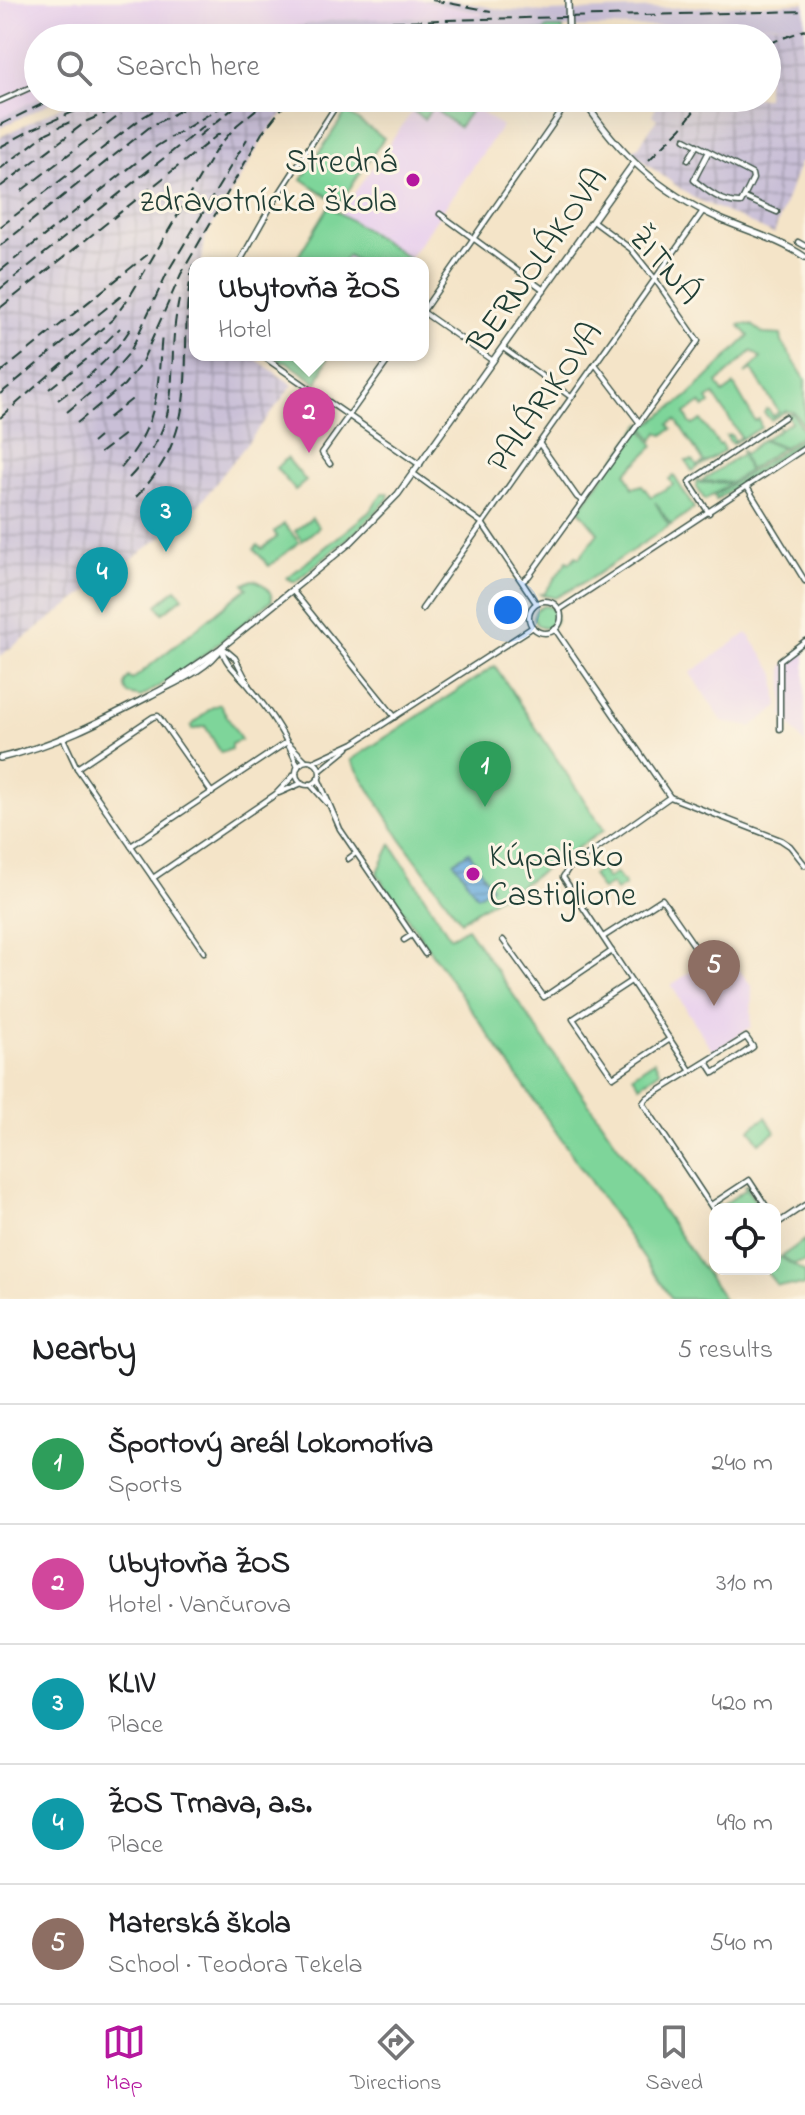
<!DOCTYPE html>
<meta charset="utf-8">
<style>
body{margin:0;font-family:"Indie Flower",sans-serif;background:#f6f6f6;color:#202124}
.controls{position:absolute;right:24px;bottom:24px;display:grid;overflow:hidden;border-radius:16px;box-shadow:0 8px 32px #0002}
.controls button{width:72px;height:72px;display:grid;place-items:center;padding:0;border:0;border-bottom:2px solid #e0e0e0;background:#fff;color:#202124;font:40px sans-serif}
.you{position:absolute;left:508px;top:610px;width:28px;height:28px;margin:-20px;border:6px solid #fff;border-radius:50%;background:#1a73e8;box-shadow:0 0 0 12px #1a73e833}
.badge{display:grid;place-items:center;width:52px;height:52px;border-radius:50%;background:#b5179e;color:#fff;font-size:26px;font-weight:700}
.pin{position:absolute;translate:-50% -66px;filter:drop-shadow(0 2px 4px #0008)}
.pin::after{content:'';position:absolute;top:42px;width:28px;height:24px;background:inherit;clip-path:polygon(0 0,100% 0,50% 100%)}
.popup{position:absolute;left:189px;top:257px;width:240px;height:104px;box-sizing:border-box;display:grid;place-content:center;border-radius:16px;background:#fff;filter:drop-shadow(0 2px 6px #0005);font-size:26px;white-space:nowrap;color:#757577}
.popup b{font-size:30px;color:#202124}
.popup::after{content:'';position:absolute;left:50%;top:100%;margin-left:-16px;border:16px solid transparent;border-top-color:#fff}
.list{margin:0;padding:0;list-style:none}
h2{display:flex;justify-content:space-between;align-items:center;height:104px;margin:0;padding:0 32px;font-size:34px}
h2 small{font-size:26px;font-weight:400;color:#757577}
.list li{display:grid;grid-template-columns:52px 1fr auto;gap:24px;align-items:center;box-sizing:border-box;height:120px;padding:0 32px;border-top:2px solid #e0e0e0}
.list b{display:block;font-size:30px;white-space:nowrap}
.list p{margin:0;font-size:26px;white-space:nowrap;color:#757577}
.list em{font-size:26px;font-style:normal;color:#757577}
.icon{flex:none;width:44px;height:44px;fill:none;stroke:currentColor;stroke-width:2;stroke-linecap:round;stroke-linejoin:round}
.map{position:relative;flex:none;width:805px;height:1299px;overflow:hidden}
.search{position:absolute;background:#fff;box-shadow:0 8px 32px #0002;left:24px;right:24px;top:24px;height:88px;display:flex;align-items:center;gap:20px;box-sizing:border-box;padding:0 28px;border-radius:44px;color:#757577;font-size:30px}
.sheet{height:704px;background:#fff}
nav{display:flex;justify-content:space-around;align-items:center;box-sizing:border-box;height:112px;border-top:2px solid #e0e0e0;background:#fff;font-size:22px;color:#757577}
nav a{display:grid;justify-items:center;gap:4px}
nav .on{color:#b5179e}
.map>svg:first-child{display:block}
.built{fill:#e9d2ed}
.industrial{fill:url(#industrial-grid)}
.railway{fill:#c9bfd7}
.green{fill:#7ed59a;stroke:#4e8967;stroke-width:2}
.water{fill:url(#water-rules);stroke:#447488;stroke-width:2}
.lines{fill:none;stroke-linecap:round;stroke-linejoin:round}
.minor-casing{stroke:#3f564a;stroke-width:7}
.tertiary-casing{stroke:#3f564a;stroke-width:8}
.minor{stroke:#fff;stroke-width:4}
.tertiary{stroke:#fff;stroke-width:5}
.rail{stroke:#1f3d34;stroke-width:2;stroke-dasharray:12 6;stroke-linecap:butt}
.poi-dot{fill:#b5179e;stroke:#fcf5e5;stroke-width:3}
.labels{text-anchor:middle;stroke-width:6;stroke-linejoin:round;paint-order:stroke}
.poi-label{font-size:34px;fill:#1f3d34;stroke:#fcf5e5;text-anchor:end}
.street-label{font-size:34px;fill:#1f3d34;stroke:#fcf5e5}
</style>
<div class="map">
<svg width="805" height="1299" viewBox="0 0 805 1299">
<defs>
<pattern id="industrial-grid" width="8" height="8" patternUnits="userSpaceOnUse" patternTransform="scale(2)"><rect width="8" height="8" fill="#c9bfd7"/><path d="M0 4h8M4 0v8" fill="none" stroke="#a39caf"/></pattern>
<pattern id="water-rules" width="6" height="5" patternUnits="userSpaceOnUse" patternTransform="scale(2)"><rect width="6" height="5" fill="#68aadc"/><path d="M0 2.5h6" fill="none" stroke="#558cb3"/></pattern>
</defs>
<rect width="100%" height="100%" fill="#fcf5e5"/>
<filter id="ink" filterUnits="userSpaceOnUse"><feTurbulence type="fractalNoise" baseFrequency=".0125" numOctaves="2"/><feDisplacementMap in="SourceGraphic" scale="16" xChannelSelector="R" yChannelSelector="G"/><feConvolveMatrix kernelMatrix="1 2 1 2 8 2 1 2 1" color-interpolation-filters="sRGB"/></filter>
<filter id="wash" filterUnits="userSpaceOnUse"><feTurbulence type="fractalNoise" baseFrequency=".006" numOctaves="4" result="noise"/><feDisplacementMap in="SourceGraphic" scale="32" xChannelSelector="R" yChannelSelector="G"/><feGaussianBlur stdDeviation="1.8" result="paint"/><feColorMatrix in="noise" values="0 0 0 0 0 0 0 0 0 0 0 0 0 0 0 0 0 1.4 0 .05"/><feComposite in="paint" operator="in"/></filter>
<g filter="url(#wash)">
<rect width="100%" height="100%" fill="#f4e4c8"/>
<g class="built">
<path d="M0 0H422L483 14V16L335 20 216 38H38L39 98 0 118Z"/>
<path d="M422 98H459L502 126 406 263H294L329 206 340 213Z"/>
<path d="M747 633 775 673 778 707 751 727 723 722 690 673Z"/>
<path d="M805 650V745L783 715V666Z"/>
<path d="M723 950 752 986 751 1027 713 1052 671 985Z"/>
</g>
<g class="industrial">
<path d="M805 24V162H800L774 234 692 197 645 163 633 150 638 147 657 119 652 115 661 98H767V38H692L698 27Z"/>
<path d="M78 98H296L265 135 205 238 202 263H195L194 317 195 355H250L293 385 191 515 0 656V137Z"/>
</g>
<g class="railway">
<path d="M422 0H451L505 10 549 12 805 3V24L547 28 544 32 511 33 460 30 416 33 387 38H340L339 30 266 38H216L335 20 483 16 482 13Z"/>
<path d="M39 98H60L0 128V118Z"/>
</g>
<g class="green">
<path d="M547 28H563V38H488L473 34 466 38H387L436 31 437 35 449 34V31L460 30 544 32Z"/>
<path d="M422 98H439L424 119 413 111Z"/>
<path d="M448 98H459L473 108 459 127 438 112Z"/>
<path d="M346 112 384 138 339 204 302 179Z"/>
<path d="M329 206 409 258 406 263H374L370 260 368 263H355L356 261 348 255 342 263H294Z"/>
<path d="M743 324 752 325 764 334 781 335 782 342 805 379V427L794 412 786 411 771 420 764 413 766 409 769 410 773 416 779 412 752 370 745 374 761 358 752 351 717 383 723 393 734 385 755 421 759 419 761 428 732 444 726 436 731 435 735 441 741 437 714 395 707 399 710 404 704 408 700 403 685 413 690 423 693 425 701 420 719 445 722 444 724 451 692 471 686 461 693 460 697 466 704 462 676 420 669 424 672 429 663 435 658 432 653 440 641 423 646 426 687 397 749 336 739 325Z"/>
<path d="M276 355H329L317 383 286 361 282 363 279 362 282 359 279 357 278 360 276 359Z"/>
<path d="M787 414H793L805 433 784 447 764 439 779 430 778 426 780 429 791 422Z"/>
<path d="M640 425 654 446 626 473 633 488 642 485 651 497 673 485 669 479 674 476 694 508 671 525 655 502 669 526 590 579 555 598 539 594H544L567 561 570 563 576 556 579 558 598 533 579 510Z"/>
<path d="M805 436V440L716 500 714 496Z"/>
<path d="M762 440 782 448 749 470 741 450 745 454Z"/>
<path d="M742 454 748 471 732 482 701 481Z"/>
<path d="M287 458 306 481 295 490 276 468Z"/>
<path d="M697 479 700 483H730L705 500 696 486Z"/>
<path d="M383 493H389L388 499 359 529 295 582 287 578 369 512Z"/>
<path d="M312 518 319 527 302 541 295 531Z"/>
<path d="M284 524 299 542 269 566 254 549 258 545 262 549 277 537 274 532Z"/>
<path d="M252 580C262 581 272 591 272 600L185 670 141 697 128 694C124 689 123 682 129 677L132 680 247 588 244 584Z"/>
<path d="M176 589 183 597 163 613 157 605Z"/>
<circle cx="545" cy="617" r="11"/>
<path d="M495 666 604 830 503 897 501 895 461 921 403 842 351 760Z"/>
<path d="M220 704 241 740 231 744V749L221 753 205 726 192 730 191 726 211 708Z"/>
<path d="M391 844 450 937 467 928 724 1299H672L377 874Z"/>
<path d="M601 869 607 879 616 873 625 885 616 891 611 884 602 890 592 875Z"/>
<path d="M654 1061 660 1071 640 1085 633 1075Z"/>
<path d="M766 1117 775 1132 759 1143 750 1129Z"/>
<path d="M747 1185 751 1188 748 1190 759 1207 763 1205 765 1209H716L717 1204 720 1207 746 1189 745 1186Z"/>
<path d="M805 1240V1262L793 1264 782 1256Z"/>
<path d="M780 1257 805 1272V1286L777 1285 764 1269H775V1261Z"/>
</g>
<path class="water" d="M469 852 491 887 477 896 454 862Z"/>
</g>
<g filter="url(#ink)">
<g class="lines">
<defs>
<g id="minor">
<path d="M544 98 560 108 581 98"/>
<path d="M0 101 38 84"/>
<path d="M685 139 752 174 753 179 741 203C724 204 707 191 694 180L708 153"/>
<path d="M688 160 697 145"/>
<path d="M745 198 777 212"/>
<path d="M440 214 544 290"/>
<path d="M798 242 805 246"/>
<path d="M239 263 270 208 341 98"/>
<path d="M423 311 564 108"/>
<path d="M423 312 493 361"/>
<path d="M503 348 571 397"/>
<path d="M261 355 420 465"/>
<path d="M595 364 639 422"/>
<path d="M539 443 577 497 583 501"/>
<path d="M330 464 322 453 392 355"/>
<path d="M414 474 482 523 536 603"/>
<path d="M747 487 805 581"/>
<path d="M709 513 689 482 785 417"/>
<path d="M523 581 529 576 698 341 655 279 631 249 593 221"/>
<path d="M292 590 395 717"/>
<circle cx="545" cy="617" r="16"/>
<path d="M422 609 703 211"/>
<path d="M559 610 805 448"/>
<path d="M555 629 670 797 781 840 790 846 805 865"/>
<path d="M222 647 235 658 248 683"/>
<path d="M222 649C225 664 238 673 248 685 267 708 288 738 298 767"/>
<path d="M780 729V660L805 641"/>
<path d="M63 738 77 768 131 846 287 742"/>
<path d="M289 744 305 760"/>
<circle cx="308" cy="773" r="12"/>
<path d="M313 762 354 743 533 627"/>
<path d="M77 768 153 717 158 716 212 793"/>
<path d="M321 770 348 748"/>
<path d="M318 778 340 829 425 954"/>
<path d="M310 784 327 803"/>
<path d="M279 793 302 783"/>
<path d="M670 797 568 869 563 877 690 1070"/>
<path d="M131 846 204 952"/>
<path d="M348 859 356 853"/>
<path d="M153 878 276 794 296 773"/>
<path d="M603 937 662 899 700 954"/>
<path d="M404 940 412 935"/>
<path d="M503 940 544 997 612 951"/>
<path d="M631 981 573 1019 613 1077 670 1039"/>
<path d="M707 1062 714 1073 753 1047 746 1037 647 1098 643 1103 715 1212"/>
<path d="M711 1205 749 1180 768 1209"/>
<path d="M775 1225 805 1205"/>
</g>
<g id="tertiary">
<path d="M568 0 569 38"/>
<path d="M582 98C620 155 658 191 720 219 748 231 780 240 805 257"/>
<path d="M170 683 221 648"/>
<path d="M0 758C58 745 109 717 161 690 181 680 210 667 222 647L351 542 398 494 633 164"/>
</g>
</defs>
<use href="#minor" class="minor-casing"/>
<use href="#tertiary" class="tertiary-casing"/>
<use href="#minor" class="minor"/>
<use href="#tertiary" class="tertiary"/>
<g class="rail">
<path d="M432 0 491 11"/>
<path d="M231 38 291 28 363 22 805 11"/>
<path d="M348 38 385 33"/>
<path d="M375 38 414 30"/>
<path d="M767 44 805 30"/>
<path d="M0 125 54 98"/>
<path d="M199 136 246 98"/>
<path d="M0 147 33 129 106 98"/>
<path d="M649 160 681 128 704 98"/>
<path d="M0 169 47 133 72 121"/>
<path d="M0 187 87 121 141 98"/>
<path d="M21 191 121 114"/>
<path d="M0 227 143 117 176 98"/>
<path d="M0 246 151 126 204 98"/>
<path d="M0 271 157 146 229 102"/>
<path d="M0 289 204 126"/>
<path d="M0 308 220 133"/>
<path d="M0 373 147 255"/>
<path d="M49 389 97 351 120 328"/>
<path d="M0 394 125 293"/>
<path d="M58 400C87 378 113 358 132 326"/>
<path d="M67 412 107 379 130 352 167 273 247 139"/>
<path d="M0 418 113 319 130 296 217 148 237 125 270 98"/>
<path d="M108 418 135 397"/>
<path d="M77 423 124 385 141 364 181 274 262 133 290 98"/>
<path d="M92 443 99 437"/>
<path d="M100 453 126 433"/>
<path d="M121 468C160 422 157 389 162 334"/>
<path d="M129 478C190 414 163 374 179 300"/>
<path d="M136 497C210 421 173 350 194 260"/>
</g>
</g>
</g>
<g class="poi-dot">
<circle cx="413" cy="180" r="8"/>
<circle cx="473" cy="874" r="8"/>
</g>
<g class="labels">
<g class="poi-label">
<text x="397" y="172">Stredná<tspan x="397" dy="39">zdravotnícka škola</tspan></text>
<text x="489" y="866" text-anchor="start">Kúpalisko<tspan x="489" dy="39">Castiglione</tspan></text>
</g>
<g class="street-label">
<text transform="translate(536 259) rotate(-55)" y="12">BERNOLÁKOVA</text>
<text transform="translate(666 264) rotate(50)" y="12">ŽITNÁ</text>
<text transform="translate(543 396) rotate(-55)" y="12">PALÁRIKOVA</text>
</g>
</g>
</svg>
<div class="controls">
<button><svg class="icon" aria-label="locate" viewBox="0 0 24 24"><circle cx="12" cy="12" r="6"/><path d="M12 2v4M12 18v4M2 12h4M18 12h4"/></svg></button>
</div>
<div class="you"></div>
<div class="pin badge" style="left:485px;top:807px;background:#2e9e5b">1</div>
<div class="pin badge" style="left:309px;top:453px;background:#d1479c">2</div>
<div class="popup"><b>Ubytovňa ŽOS</b>Hotel</div>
<div class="pin badge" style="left:166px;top:552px;background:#0f9aa8">3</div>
<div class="pin badge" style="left:102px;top:613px;background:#0f9aa8">4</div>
<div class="pin badge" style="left:714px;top:1006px;background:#8d6e63">5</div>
<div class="search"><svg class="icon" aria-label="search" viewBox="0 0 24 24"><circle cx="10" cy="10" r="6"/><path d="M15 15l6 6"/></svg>Search here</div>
</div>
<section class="sheet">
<h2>Nearby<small>5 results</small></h2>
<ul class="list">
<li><span class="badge" style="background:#2e9e5b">1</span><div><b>Športový areál Lokomotíva</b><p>Sports</p></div><em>240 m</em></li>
<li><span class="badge" style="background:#d1479c">2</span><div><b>Ubytovňa ŽOS</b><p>Hotel · Vančurova</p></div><em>310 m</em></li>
<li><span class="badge" style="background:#0f9aa8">3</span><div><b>KLIV</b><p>Place</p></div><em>420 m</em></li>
<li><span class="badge" style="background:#0f9aa8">4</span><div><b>ŽOS Trnava, a.s.</b><p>Place</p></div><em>490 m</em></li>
<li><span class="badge" style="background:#8d6e63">5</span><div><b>Materská škola</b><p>School · Teodora Tekela</p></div><em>540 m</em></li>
</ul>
</section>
<nav>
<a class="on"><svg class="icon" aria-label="map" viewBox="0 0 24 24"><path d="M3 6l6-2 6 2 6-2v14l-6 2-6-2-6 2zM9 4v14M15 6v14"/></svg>Map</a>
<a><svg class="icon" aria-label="directions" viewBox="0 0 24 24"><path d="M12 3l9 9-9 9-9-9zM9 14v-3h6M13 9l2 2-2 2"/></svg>Directions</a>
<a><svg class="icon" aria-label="saved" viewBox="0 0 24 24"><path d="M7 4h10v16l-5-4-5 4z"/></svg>Saved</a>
</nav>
